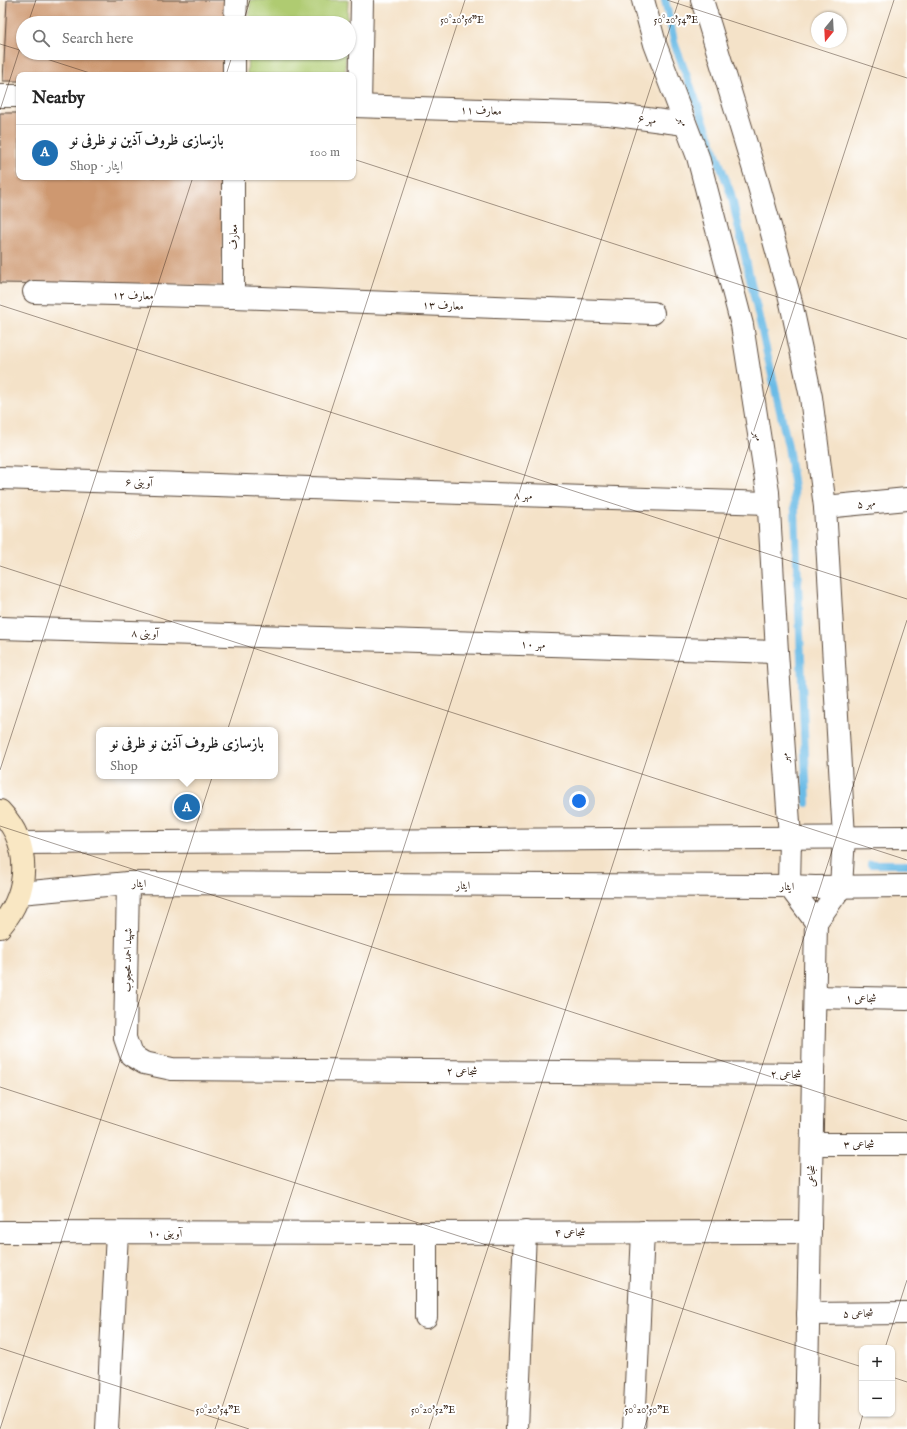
<!DOCTYPE html>
<meta charset="utf-8">
<style>
body{margin:0;font-family:"IM FELL English",Amiri,serif;background:#f2f2f2;color:#222}
.controls{position:absolute;right:12px;bottom:12px;display:grid;overflow:hidden;border-radius:8px;box-shadow:0 1px 3px #0004}
.controls button{width:36px;height:36px;display:grid;place-items:center;padding:0;border:0;border-bottom:1px solid #e0e0e0;background:#fff;color:#222;font:20px sans-serif}
.compass{position:absolute;left:811px;top:12px;width:36px;height:36px;border-radius:50%;background:#fff;box-shadow:0 1px 3px #0004;rotate:198deg}
.you{position:absolute;left:579px;top:801px;width:14px;height:14px;margin:-10px;border:3px solid #fff;border-radius:50%;background:#1a73e8;box-shadow:0 0 0 6px #1a73e833}
.badge{display:grid;place-items:center;width:26px;height:26px;border-radius:50%;background:#1f6fb2;color:#fff;font-size:13px;font-weight:700}
.pin{position:absolute;translate:-50% -50%;border:2px solid #fff;box-shadow:0 1px 4px #0006}
.popup{position:absolute;left:96px;top:727px;width:182px;height:52px;box-sizing:border-box;display:grid;place-content:center;border-radius:8px;background:#fff;filter:drop-shadow(0 1px 3px #0005);font-size:13px;white-space:nowrap;color:#767676}
.popup b{font-size:15px;color:#222}
.popup::after{content:'';position:absolute;left:50%;top:100%;margin-left:-8px;border:8px solid transparent;border-top-color:#fff}
.list{margin:0;padding:0;list-style:none}
h2{display:flex;justify-content:space-between;align-items:center;height:52px;margin:0;padding:0 16px;font-size:17px}
h2 small{font-size:13px;font-weight:400;color:#767676}
.list li{display:grid;grid-template-columns:26px 1fr auto;gap:12px;align-items:center;box-sizing:border-box;height:56px;padding:0 16px;border-top:1px solid #e0e0e0}
.list b{display:block;font-size:15px;white-space:nowrap}
.list p{margin:0;font-size:13px;white-space:nowrap;color:#767676}
.list em{font-size:13px;font-style:normal;color:#767676}
.icon{flex:none;width:22px;height:22px;fill:none;stroke:currentColor;stroke-width:2;stroke-linecap:round;stroke-linejoin:round}
.map{position:relative;flex:none;width:907px;height:1429px;overflow:hidden}
.search{position:absolute;background:#fff;box-shadow:0 1px 3px #0004;left:16px;top:16px;width:340px;height:44px;display:flex;align-items:center;gap:10px;box-sizing:border-box;padding:0 14px;border-radius:22px;color:#767676;font-size:15px}
.panel{position:absolute;background:#fff;box-shadow:0 1px 3px #0004;left:16px;top:72px;width:340px;height:108px;border-radius:8px}
.map>svg:first-child{display:block}
.green{fill:#afcb71;stroke:#757a48}
.lines{fill:none;stroke-linecap:round;stroke-linejoin:round}
.stream{stroke:#6bbbe6;stroke-width:8}
.building{fill:#ce986f}
.minor-casing{stroke:#574638;stroke-width:24}
.tertiary-casing{stroke:#574638;stroke-width:24}
.secondary-casing{stroke:#574638;stroke-width:24}
.minor{stroke:#fff;stroke-width:22}
.tertiary{stroke:#fff;stroke-width:22}
.secondary{stroke:#f9e7c3;stroke-width:22}
.ticks{fill:none;stroke:#3b2a1e;stroke-width:1;stroke-opacity:0.45}
.labels{text-anchor:middle;stroke-width:4;stroke-linejoin:round;paint-order:stroke}
.street-label{font-size:11px;fill:#3b2a1e;stroke:#fff}
.ticks-label{font-size:10px;text-anchor:middle;fill:#3b2a1e;stroke:#fff;stroke-width:4;stroke-linejoin:round;paint-order:stroke}
</style>
<div class="map">
<svg width="907" height="1429" viewBox="0 0 907 1429">
<rect width="100%" height="100%" fill="#fff"/>
<filter id="ink" filterUnits="userSpaceOnUse"><feTurbulence type="fractalNoise" baseFrequency=".025" numOctaves="2"/><feDisplacementMap in="SourceGraphic" scale="8" xChannelSelector="R" yChannelSelector="G"/><feConvolveMatrix kernelMatrix="1 2 1 2 8 2 1 2 1" color-interpolation-filters="sRGB"/></filter>
<filter id="wash" filterUnits="userSpaceOnUse"><feTurbulence type="fractalNoise" baseFrequency=".012" numOctaves="4" result="noise"/><feDisplacementMap in="SourceGraphic" scale="16" xChannelSelector="R" yChannelSelector="G"/><feGaussianBlur stdDeviation="0.9" result="paint"/><feColorMatrix in="noise" values="0 0 0 0 0 0 0 0 0 0 0 0 0 0 0 0 0 1.4 0 .05"/><feComposite in="paint" operator="in"/></filter>
<g filter="url(#wash)">
<rect width="100%" height="100%" fill="#f4e2c8"/>
<g class="green">
<path d="M250 0H348L347 23H249Z"/>
<path d="M248 53H346L345 75H247Z"/>
</g>
<g class="lines">
<g class="stream">
<path d="M665 0 675 45 731 194 788 446 794 488 807 803"/>
<path d="M871 864H907"/>
</g>
</g>
<g id="blocks">
<g class="building">
<path d="M7 0H225V23H23V53H224L223 75H19V81H3Z"/>
<path d="M0 113H19V177H223L222 286 0 283Z"/>
</g>
</g>
</g>
<g filter="url(#ink)">
<use href="#blocks" fill-opacity="0" stroke="#574638" stroke-width="1"/>
<g class="lines">
<defs>
<g id="minor">
<path d="M235 23 236 0"/>
<path d="M234 75V53"/>
<path d="M0 96H19"/>
<path d="M353 106 609 114 685 124"/>
<path d="M360 106 362 0"/>
<path d="M233 177V297"/>
<path d="M34 292 233 297 653 313"/>
<path d="M0 478 768 503"/>
<path d="M825 507 907 499"/>
<path d="M0 628 777 652"/>
<path d="M128 883 125 1038 131 1055 144 1063 172 1069 813 1074"/>
<path d="M789 886 816 922"/>
<path d="M816 922 841 887"/>
<path d="M815 997 907 999"/>
<path d="M812 1144H907"/>
<path d="M0 1232 426 1233 810 1232"/>
<path d="M808 1314 907 1313"/>
<path d="M426 1317V1233"/>
<path d="M107 1429 117 1233"/>
<path d="M517 1429 525 1232"/>
<path d="M634 1429 643 1232"/>
<path d="M806 1429 816 922"/>
</g>
<g id="tertiary">
<path d="M643 0 655 44 698 157 742 325 768 492 777 652 790 837 789 886"/>
<path d="M702 0 758 183 790 298 811 397 825 507 844 837 841 887"/>
<path d="M20 843 907 837"/>
<path d="M20 893 128 883 789 886 815 887 907 886"/>
</g>
<path id="secondary" d="M0 811C32 845 30 892 0 927"/>
</defs>
<use href="#minor" class="minor-casing"/>
<use href="#tertiary" class="tertiary-casing"/>
<use href="#secondary" class="secondary-casing"/>
<use href="#minor" class="minor"/>
<use href="#tertiary" class="tertiary"/>
<use href="#secondary" class="secondary"/>
</g>
</g>
<path class="ticks" d="M667 0 907 78M28 23 36 0M243 23 250 0M0 44 23 51M28 53 96 75M226 75 233 53M0 110 23 39M353 159 907 339M0 305 907 599M0 566 907 860M0 770 193 177M0 826 907 1121M0 1087 862 1367M0 1348 249 1429M885 1348 907 1280M892 1377 907 1382M0 1429 465 0M215 1429 679 0M429 1429 894 0M644 1429 907 620M859 1429 863 1414"/>
<g class="labels">
<g class="street-label">
<text transform="translate(481 110) rotate(2)" y="4">معارف ۱۱</text>
<text transform="translate(647 119) rotate(7)" y="4">مهر ۶</text>
<text transform="translate(684 121) rotate(69)" y="4">مهر</text>
<text transform="translate(233 237) rotate(-90)" y="4">معارف</text>
<text transform="translate(133 295) rotate(1)" y="4">معارف ۱۲</text>
<text transform="translate(443 305) rotate(2)" y="4">معارف ۱۳</text>
<text transform="translate(759 436) rotate(81)" y="4">مهر</text>
<text transform="translate(139 482) rotate(2)" y="4">۶ آوینی</text>
<text transform="translate(523 495) rotate(2)" y="4">مهر ۸</text>
<text transform="translate(866 503) rotate(-6)" y="4">مهر ۵</text>
<text transform="translate(145 633) rotate(2)" y="4">۸ آوینی</text>
<text transform="translate(533 644) rotate(2)" y="4">مهر ۱۰</text>
<text transform="translate(784 758) rotate(-94)" y="4">مهر</text>
<text transform="translate(139 883) rotate(1)" y="4">ایثار</text>
<text x="463" y="889">ایثار</text>
<text transform="translate(787 886) rotate(1)" y="4">ایثار</text>
<text transform="translate(127 960) rotate(-89)" y="4">شهید احمد محجوب</text>
<text transform="translate(861 998) rotate(1)" y="4">شجاعی ۱</text>
<text x="462" y="1075">شجاعی ۲</text>
<text x="786" y="1078">شجاعی ۲</text>
<text x="859" y="1148">شجاعی ۳</text>
<text transform="translate(811 1176) rotate(-89)" y="4">شجاعی</text>
<text x="570" y="1236">شجاعی ۴</text>
<text x="165" y="1237">۱۰ آوینی</text>
<text transform="translate(858 1313) rotate(-1)" y="4">شجاعی ۵</text>
</g>
</g>
<g class="ticks-label">
<text x="462" y="23">50°20'56"E</text>
<text x="676" y="23">50°20'54"E</text>
<text x="218" y="1413">50°20'54"E</text>
<text x="433" y="1413">50°20'52"E</text>
<text x="647" y="1413">50°20'50"E</text>
</g>
</svg>
<div class="controls">
<button>+</button>
<button>−</button>
</div>
<svg class="compass" viewBox="-18 -18 36 36"><path d="M0-13l5 13h-10z" fill="#e53935"/><path d="M0 13l5-13h-10z" fill="#767676"/></svg>
<div class="you"></div>
<div class="pin badge" style="left:187px;top:807px">A</div>
<div class="popup"><b>بازسازی ظروف آذین نو ظرفی نو</b>Shop</div>
<div class="search"><svg class="icon" aria-label="search" viewBox="0 0 24 24"><circle cx="10" cy="10" r="6"/><path d="M15 15l6 6"/></svg>Search here</div>
<section class="panel">
<h2>Nearby<small></small></h2>
<ul class="list">
<li><span class="badge">A</span><div><b>بازسازی ظروف آذین نو ظرفی نو</b><p>Shop · ایثار</p></div><em>100 m</em></li>
</ul>
</section>
</div>
